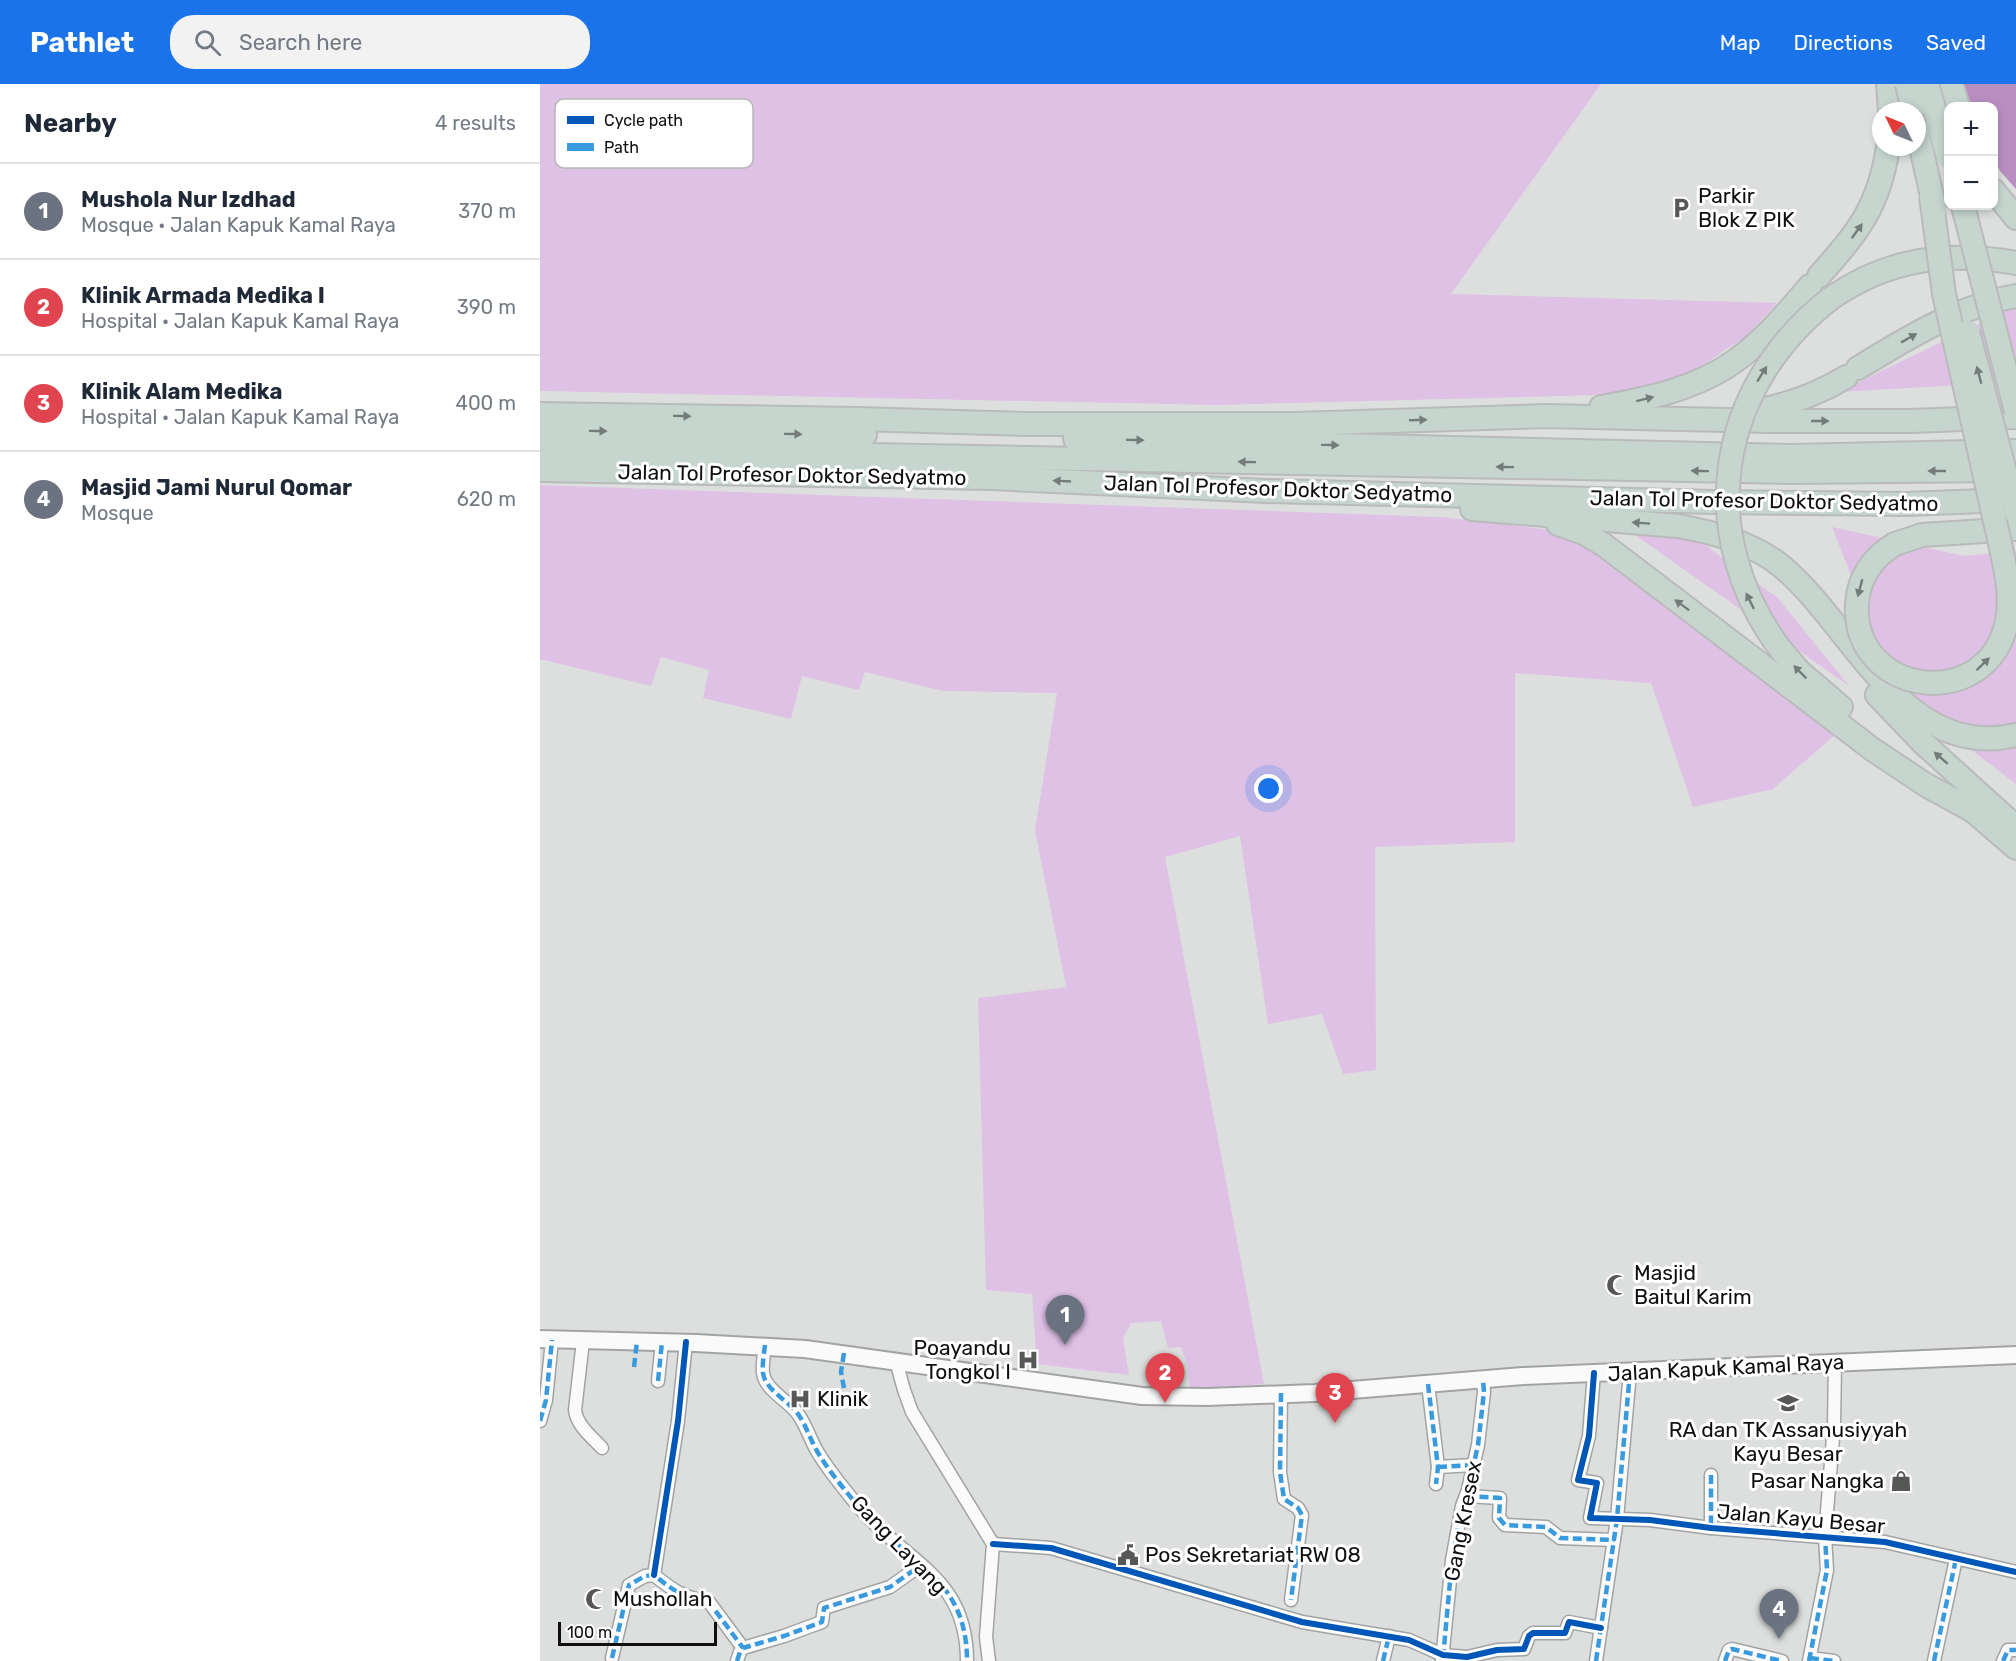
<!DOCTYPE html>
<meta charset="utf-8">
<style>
body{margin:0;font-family:Rubik,sans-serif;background:#f2f2f3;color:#1f2937}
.controls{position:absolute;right:18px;top:18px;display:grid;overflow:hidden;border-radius:12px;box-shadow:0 3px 9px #0003}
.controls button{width:54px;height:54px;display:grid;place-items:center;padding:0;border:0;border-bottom:2px solid #e0e1e3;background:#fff;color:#1f2937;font:30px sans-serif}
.compass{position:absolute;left:1332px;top:18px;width:54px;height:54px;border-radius:50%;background:#fff;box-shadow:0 3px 9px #0003;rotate:313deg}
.scale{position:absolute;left:18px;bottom:15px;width:159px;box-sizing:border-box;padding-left:6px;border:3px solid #0e0f0e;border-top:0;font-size:16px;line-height:21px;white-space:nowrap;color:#0e0f0e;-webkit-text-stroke:4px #fff;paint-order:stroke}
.you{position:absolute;left:729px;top:705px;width:21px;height:21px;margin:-15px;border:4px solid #fff;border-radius:50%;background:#1a73e8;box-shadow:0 0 0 9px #1a73e833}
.badge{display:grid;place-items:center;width:39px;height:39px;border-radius:50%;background:#1a73e8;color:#fff;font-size:20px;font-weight:700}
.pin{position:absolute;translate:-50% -50px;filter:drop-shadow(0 2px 3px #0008)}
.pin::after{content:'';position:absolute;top:32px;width:21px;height:18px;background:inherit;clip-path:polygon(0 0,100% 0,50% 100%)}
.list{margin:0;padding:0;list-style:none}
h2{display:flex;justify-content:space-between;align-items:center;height:78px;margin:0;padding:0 24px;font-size:26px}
h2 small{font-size:20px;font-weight:400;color:#747a83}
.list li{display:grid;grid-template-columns:39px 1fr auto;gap:18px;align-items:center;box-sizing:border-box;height:96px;padding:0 24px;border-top:2px solid #e0e1e3}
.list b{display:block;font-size:22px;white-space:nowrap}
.list p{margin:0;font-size:20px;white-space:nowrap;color:#747a83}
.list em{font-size:20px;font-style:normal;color:#747a83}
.icon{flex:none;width:33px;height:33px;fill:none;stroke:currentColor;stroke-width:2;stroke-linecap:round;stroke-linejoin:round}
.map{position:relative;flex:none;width:1476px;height:1577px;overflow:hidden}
header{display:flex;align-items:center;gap:36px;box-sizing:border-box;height:84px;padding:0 30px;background:#1a73e8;color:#fff}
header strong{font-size:28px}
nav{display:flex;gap:33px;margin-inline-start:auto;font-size:21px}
.search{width:420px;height:54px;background:#f2f2f3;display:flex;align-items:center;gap:15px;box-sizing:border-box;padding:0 21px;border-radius:24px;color:#747a83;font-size:22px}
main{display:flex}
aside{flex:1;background:#fff}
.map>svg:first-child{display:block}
.green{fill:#dfc1e6}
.water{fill:#b88ec1}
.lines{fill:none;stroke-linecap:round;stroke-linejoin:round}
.minor-casing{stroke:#a2a4a3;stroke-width:15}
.secondary-casing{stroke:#a2a4a3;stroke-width:20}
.motorway-casing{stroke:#b9bbba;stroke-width:26}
.minor{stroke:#fafafa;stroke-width:12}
.secondary{stroke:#fafafa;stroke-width:16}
.motorway{stroke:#c6d6cf;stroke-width:22}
.motorway-bridge-casing{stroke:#b9bbba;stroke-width:26;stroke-linecap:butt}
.motorway-bridge{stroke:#c6d6cf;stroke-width:22}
.quiet{stroke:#3a9ade;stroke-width:4.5;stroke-dasharray:9 4.5;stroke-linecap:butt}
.cycleway-casing{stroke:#fff;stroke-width:10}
.cycleway{stroke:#0057b8;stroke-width:6}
.oneway{fill:#737c78}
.labels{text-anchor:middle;stroke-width:6;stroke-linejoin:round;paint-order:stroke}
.poi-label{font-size:21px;fill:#0e0f0e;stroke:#fff;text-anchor:start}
.street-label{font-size:21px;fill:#0e0f0e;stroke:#fff}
.key{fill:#fff;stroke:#b7b7b7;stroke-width:1.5}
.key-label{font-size:16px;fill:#0e0f0e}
</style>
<header>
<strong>Pathlet</strong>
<div class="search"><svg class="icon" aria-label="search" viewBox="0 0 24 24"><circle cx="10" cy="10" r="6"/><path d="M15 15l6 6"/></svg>Search here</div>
<nav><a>Map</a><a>Directions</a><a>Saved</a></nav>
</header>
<main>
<aside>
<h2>Nearby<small>4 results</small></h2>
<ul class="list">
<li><span class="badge" style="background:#6b7280">1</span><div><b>Mushola Nur Izdhad</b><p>Mosque · Jalan Kapuk Kamal Raya</p></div><em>370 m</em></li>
<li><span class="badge" style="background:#e0444e">2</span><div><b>Klinik Armada Medika I</b><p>Hospital · Jalan Kapuk Kamal Raya</p></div><em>390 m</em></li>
<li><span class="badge" style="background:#e0444e">3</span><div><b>Klinik Alam Medika</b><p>Hospital · Jalan Kapuk Kamal Raya</p></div><em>400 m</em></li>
<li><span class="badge" style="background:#6b7280">4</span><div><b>Masjid Jami Nurul Qomar</b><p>Mosque</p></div><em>620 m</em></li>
</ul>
</aside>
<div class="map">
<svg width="1476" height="1577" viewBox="0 0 1476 1577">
<rect width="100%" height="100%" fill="#dcdfdd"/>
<g class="green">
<path d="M0 0H1061L911 210 1237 219 1206 252 1158 284 1096 310 677 321 0 307Z"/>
<path d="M1476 222V298L1298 308Z"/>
<path d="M0 401 900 433 1028 448 1298 648 1233 705 1153 723 1111 599 975 589V758L835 763 836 986 803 990 782 930 728 940 700 752 625 773 724 1300 650 1305 648 1283 641 1263 628 1264 621 1237 591 1239 583 1254 589 1291 497 1280 492 1210 446 1206 438 914 526 903 495 746 517 609 403 607 325 588 319 606 262 592 251 635 163 614 169 586 121 573 111 602 0 575Z"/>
<path d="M1292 443 1424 472 1476 467V700L1357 609Z"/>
<path d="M1091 448 1159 456 1198 486 1237 513 1309 602Z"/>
</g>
<path class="water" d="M1415 0H1476V105L1460 87 1454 74V22H1427Z"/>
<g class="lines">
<defs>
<g id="minor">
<path d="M43 1257 35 1326C37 1342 52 1353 62 1364"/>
<path d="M225 1261C224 1270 222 1280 223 1289 225 1306 249 1317 258 1330 266 1341 270 1355 277 1367 288 1386 304 1405 318 1422 365 1479 427 1491 427 1577"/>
<path d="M356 1277 364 1306 372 1328 453 1460 446 1553 449 1577"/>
<path d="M1054 1289 1049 1352 1038 1396 1057 1399 1050 1434 1110 1436 1171 1444 1345 1458 1476 1488"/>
<path d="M118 1297 122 1258"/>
<path d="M888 1300 898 1383 896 1400"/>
<path d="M741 1309 740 1388 744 1415 758 1424 762 1431 751 1516"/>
<path d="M0 1337 6 1316 12 1256"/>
<path d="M898 1383 934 1381"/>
<path d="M1171 1391V1444"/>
<path d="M926 1412 960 1414 959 1434 965 1441 1006 1443 1020 1454 1074 1456"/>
<path d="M453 1460 511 1464 762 1538 869 1556 903 1571 927 1573 957 1566 984 1565 989 1552 993 1549H1025L1029 1538 1061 1544"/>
<path d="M114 1491 138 1337 146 1258"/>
<path d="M72 1574 89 1501 105 1492 114 1491C135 1508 143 1513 169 1518L203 1564"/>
<path d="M1270 1574 1294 1577"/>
<path d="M902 1576 912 1476 922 1422 928 1406 938 1361 944 1308 943 1296"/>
<path d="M197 1577 200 1568 203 1564 244 1552 282 1538 284 1524 350 1503 381 1481"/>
<path d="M843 1577 849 1552"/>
<path d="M1056 1577 1077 1435 1090 1288"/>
<path d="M1185 1577 1189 1566 1192 1565 1242 1577"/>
<path d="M1269 1577 1287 1486 1285 1452 1294 1342 1295 1279"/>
<path d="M1394 1577 1416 1475"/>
<path d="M1463 1577 1468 1566H1476"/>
</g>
<path id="secondary" d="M0 1255 156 1259 265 1265 602 1312 667 1313 775 1309 983 1292 1476 1271"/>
<g id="motorway">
<path d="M1348 0 1350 27"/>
<path d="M1411 0 1418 22"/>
<path d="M1454 107 1476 134"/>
<path d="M1279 192C1318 148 1339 123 1348 63"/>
<path d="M1290 215C1348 174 1408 167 1476 179"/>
<path d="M1318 284C1367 254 1419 222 1476 212"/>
<path d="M1061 323C1107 315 1156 305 1195 277 1224 256 1247 229 1270 202"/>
<path d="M1213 328C1247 321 1277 311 1306 293"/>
<path d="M0 330 317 335 485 340H756L1006 332 1231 337H1371L1476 333"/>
<path d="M0 347 325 351"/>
<path d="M535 355 1252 372 1476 367"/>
<path d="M0 365 1249 388 1463 386"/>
<path d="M0 386 452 394 727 407 1175 418 1366 420 1468 416"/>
<path d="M932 425 1138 442C1173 448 1212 459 1240 481 1312 539 1363 678 1476 651"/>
<path d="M1018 440 1044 449 1064 461 1332 665 1386 701 1437 729"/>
<path d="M1355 460 1382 451 1476 445"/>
<path d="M1241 566 1259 587 1301 623"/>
<path d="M1337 611 1383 659 1476 743"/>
<path d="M1426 721 1476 764"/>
</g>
</defs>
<use href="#minor" class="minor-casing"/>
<use href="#secondary" class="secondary-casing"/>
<use href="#motorway" class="motorway-casing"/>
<use href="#minor" class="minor"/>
<use href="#secondary" class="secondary"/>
<use href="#motorway" class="motorway"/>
<defs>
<g id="motorway-bridge">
<path d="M1367 0 1373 27"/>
<path d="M1387 0 1408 73"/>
<path d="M1377 45 1395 126"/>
<path d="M1423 122 1476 327"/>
<path d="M1428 248 1476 429"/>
<path d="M1355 460C1333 473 1319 493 1317 519 1311 612 1448 631 1467 537 1472 513 1466 488 1461 464L1404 210 1391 112"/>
<path d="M1241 566C1154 450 1176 304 1290 215"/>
</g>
</defs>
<use href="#motorway-bridge" class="motorway-bridge-casing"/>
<use href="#motorway-bridge" class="motorway-bridge"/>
<g class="quiet">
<path d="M225 1261C224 1270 222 1280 223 1289 225 1306 249 1317 258 1330 266 1341 270 1355 277 1367 288 1386 304 1405 318 1422 365 1479 427 1491 427 1577"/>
<path d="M304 1269 301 1288 304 1304"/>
<path d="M94 1283 97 1257"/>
<path d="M118 1297 122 1258"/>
<path d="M888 1300 898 1383 896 1400"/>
<path d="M741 1309 740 1388 744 1415 758 1424 762 1431 751 1516"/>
<path d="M0 1337 6 1316 12 1256"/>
<path d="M898 1383 934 1381"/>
<path d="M1171 1391V1444"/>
<path d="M926 1412 960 1414 959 1434 965 1441 1006 1443 1020 1454 1074 1456"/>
<path d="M72 1574 89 1501 105 1492 114 1491C135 1508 143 1513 169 1518L203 1564"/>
<path d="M903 1574 912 1476 922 1422 928 1406 938 1361 944 1308 943 1296"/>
<path d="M1270 1574 1294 1577"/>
<path d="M197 1577 200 1568 203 1564 244 1552 282 1538 284 1524 350 1503 381 1481"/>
<path d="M843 1577 849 1552 854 1553"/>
<path d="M1056 1577 1077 1435 1090 1288"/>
<path d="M1185 1577 1189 1566 1192 1565 1242 1577"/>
<path d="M1269 1577 1287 1486 1285 1452"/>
<path d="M1394 1577 1416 1475"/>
<path d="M1463 1577 1468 1566H1476"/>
</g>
<defs>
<g id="cycleway">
<path d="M1054 1289 1049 1352 1038 1396 1057 1399 1050 1434 1110 1436 1171 1444 1345 1458 1476 1488"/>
<path d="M453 1460 511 1464 762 1538 869 1556 903 1571 927 1573 957 1566 984 1565 989 1552 993 1549H1025L1029 1538 1061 1544"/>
<path d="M114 1491 138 1337 146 1258"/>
</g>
</defs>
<use href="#cycleway" class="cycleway-casing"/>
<use href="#cycleway" class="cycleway"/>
</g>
<defs><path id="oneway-solid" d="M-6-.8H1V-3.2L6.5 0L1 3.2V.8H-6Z" transform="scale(1.5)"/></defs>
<g class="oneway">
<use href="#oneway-solid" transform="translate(1317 147) rotate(-54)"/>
<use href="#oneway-solid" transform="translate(1369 254) rotate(-29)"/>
<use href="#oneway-solid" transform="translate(1222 290) rotate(-58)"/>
<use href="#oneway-solid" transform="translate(1439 291) rotate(-105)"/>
<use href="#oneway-solid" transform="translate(1105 315) rotate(-14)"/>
<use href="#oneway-solid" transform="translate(142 332) rotate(1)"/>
<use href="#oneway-solid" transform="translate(878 336) rotate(-2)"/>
<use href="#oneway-solid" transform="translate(1280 337)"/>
<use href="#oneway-solid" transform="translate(58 347) rotate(1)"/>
<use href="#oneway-solid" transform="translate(253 350) rotate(1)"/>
<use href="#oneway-solid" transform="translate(595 356) rotate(1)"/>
<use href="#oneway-solid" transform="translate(790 361) rotate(1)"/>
<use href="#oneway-solid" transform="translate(707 378) rotate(-179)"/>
<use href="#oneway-solid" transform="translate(965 383) rotate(-179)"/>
<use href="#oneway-solid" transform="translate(1160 387) rotate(-179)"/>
<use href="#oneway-solid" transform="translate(1397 387) rotate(180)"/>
<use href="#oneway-solid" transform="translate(522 397) rotate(-177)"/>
<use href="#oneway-solid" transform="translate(1101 439) rotate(-176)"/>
<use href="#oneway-solid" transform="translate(1320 504) rotate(105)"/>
<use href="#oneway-solid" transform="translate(1210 517) rotate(-116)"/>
<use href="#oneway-solid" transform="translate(1142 521) rotate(-143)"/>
<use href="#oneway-solid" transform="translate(1443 580) rotate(-44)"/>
<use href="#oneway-solid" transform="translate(1260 588) rotate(-135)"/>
<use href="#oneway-solid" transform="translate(1401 674) rotate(-139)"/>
</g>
<defs>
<symbol id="parking-bare" viewBox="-9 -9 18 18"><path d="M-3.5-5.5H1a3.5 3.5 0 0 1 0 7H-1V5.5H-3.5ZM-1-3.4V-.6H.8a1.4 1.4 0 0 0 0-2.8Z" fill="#565856" stroke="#fff" stroke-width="2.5" paint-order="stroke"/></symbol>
<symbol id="mosque-bare" viewBox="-9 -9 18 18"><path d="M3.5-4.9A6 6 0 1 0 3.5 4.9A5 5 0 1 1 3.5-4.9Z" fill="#565856" stroke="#fff" stroke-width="2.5" paint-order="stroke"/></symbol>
<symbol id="hospital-bare" viewBox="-9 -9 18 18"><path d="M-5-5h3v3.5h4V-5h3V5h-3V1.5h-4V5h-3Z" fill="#565856" stroke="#fff" stroke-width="2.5" paint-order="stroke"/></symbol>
<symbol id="school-bare" viewBox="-9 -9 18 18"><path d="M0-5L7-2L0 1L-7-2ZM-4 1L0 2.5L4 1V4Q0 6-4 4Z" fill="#565856" stroke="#fff" stroke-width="2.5" paint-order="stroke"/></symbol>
<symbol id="shop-bare" viewBox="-9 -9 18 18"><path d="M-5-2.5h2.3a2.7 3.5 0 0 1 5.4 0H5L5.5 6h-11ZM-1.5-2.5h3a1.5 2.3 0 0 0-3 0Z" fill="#565856" stroke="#fff" stroke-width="2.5" paint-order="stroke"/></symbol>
<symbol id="civic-bare" viewBox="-9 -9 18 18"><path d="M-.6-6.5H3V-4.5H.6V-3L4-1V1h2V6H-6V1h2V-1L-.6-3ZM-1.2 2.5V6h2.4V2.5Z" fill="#565856" stroke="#fff" stroke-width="2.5" paint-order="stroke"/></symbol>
</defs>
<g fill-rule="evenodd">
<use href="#parking-bare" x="1126" y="109" width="30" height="30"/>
<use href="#mosque-bare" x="1062" y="1186" width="30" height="30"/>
<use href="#hospital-bare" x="473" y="1261" width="30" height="30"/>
<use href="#hospital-bare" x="245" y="1300" width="30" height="30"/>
<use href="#school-bare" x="1233" y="1304" width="30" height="30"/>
<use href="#shop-bare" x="1346" y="1382" width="30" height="30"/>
<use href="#civic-bare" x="573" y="1456" width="30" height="30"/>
<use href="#mosque-bare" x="41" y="1500" width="30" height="30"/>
</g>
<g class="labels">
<g class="poi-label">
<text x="1158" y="119">Parkir<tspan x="1158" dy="24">Blok Z PIK</tspan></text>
<text x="1094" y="1196">Masjid<tspan x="1094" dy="24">Baitul Karim</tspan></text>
<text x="471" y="1271" text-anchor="end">Poayandu<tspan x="471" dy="24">Tongkol I</tspan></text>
<text x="277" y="1322">Klinik</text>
<text x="1248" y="1353" text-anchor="middle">RA dan TK Assanusiyyah<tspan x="1248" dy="24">Kayu Besar</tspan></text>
<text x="1344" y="1404" text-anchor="end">Pasar Nangka</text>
<text x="605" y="1478">Pos Sekretariat RW 08</text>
<text x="73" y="1522">Mushollah</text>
</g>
<g class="street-label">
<text transform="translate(252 391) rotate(1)" y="7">Jalan Tol Profesor Doktor Sedyatmo</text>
<text transform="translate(738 405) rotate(2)" y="7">Jalan Tol Profesor Doktor Sedyatmo</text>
<text transform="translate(1224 417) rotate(1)" y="7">Jalan Tol Profesor Doktor Sedyatmo</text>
<text transform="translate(1186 1284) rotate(-3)" y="7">Jalan Kapuk Kamal Raya</text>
<text transform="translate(1261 1435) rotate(5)" y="7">Jalan Kayu Besar</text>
<text transform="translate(923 1437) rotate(-79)" y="7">Gang Kresex</text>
<text transform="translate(359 1461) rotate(46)" y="7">Gang Layang</text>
</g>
</g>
<rect x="15" y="15" width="198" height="69" rx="9" class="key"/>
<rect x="27" y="32" width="27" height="8" fill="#0057b8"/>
<rect x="27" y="59" width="27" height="8" fill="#3a9ade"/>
<g class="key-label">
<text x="64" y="42">Cycle path</text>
<text x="64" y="69">Path</text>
</g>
</svg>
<div class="controls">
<button>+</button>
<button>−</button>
</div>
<svg class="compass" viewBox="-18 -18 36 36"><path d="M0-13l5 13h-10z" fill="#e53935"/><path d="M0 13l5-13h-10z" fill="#747a83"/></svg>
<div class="scale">100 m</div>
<div class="you"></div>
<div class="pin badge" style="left:525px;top:1261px;background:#6b7280">1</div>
<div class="pin badge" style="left:625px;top:1319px;background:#e0444e">2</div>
<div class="pin badge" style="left:795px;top:1339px;background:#e0444e">3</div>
<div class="pin badge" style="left:1239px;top:1555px;background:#6b7280">4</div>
</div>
</main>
